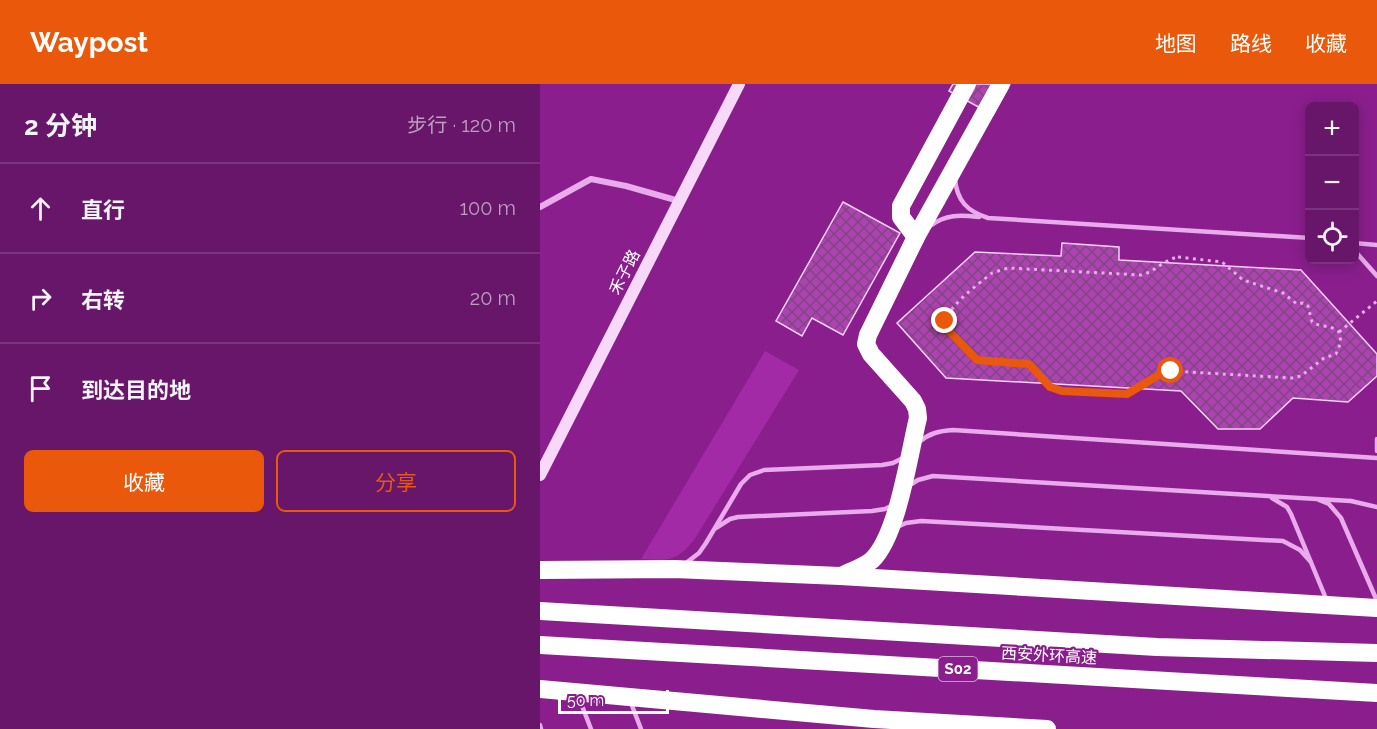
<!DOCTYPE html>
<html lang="zh">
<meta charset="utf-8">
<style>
body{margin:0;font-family:Raleway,"Noto Sans SC",sans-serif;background:#6d1f70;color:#f1f3f6}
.controls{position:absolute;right:18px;top:18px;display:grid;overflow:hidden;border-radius:9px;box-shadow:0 3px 15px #0003}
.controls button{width:54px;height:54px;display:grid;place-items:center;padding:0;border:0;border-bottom:2px solid #7b357e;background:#68166a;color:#f1f3f6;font:30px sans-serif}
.scale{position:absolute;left:18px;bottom:15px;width:111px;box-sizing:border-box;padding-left:6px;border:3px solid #fff;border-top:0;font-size:16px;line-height:21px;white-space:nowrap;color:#fff;-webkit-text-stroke:4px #8a1e8d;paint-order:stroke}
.stop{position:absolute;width:18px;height:18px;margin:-14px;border:4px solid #ea580c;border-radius:50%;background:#fff}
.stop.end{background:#ea580c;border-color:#fff;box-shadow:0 2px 6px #0008}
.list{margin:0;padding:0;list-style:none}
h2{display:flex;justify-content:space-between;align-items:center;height:78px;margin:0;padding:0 24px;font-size:26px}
h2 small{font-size:20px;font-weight:400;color:#bd9fc1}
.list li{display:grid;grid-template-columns:39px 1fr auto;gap:18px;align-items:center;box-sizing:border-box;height:90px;padding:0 24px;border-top:2px solid #7b357e}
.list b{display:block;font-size:22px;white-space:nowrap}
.list em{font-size:20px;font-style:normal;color:#bd9fc1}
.actions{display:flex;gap:12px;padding:18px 24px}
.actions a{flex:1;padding:14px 0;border:2px solid #ea580c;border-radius:9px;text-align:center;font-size:21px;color:#ea580c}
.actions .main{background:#ea580c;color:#fff}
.icon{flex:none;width:33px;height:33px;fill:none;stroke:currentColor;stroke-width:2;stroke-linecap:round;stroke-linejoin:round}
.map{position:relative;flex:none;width:837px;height:645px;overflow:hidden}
header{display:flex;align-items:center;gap:36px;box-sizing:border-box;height:84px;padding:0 30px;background:#ea580c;color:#fff}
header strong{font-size:28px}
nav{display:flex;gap:33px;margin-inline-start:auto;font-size:21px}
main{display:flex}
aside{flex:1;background:#68166a}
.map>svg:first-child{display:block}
.green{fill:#a22aa7}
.building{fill:url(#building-cross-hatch);stroke:#f7d1f9;stroke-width:1.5}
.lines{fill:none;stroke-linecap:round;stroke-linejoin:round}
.path{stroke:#eaabed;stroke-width:3;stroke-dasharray:3 4.5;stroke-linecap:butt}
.lane{stroke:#eaabed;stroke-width:4.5}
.street{stroke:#eaabed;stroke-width:6}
.secondary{stroke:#f8d8f9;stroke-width:12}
.highway{stroke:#fff;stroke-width:18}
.route{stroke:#ea580c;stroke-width:8}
.labels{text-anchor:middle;stroke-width:4.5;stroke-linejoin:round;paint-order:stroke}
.shield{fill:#8a1e8d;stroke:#dcbcdd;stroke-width:1.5}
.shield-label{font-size:15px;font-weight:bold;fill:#fff}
.street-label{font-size:16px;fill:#fff;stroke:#8a1e8d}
</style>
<header>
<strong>Waypost</strong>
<nav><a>地图</a><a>路线</a><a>收藏</a></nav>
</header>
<main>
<aside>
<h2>2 分钟<small>步行 · 120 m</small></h2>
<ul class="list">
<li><svg class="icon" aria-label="ahead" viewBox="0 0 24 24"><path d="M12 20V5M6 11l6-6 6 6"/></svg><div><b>直行</b></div><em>100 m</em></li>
<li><svg class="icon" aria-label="right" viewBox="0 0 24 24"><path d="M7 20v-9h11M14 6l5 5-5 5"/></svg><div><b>右转</b></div><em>20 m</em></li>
<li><svg class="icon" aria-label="arrive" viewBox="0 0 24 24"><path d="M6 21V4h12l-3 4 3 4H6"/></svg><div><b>到达目的地</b></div></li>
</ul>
<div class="actions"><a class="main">收藏</a><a>分享</a></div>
</aside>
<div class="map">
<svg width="837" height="645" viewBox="0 0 837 645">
<defs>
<pattern id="building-cross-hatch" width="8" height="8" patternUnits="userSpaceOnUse" patternTransform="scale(1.5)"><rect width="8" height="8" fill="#af42b2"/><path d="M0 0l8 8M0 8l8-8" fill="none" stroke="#7e477f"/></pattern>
</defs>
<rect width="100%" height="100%" fill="#8a1e8d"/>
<path class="green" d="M225 267 259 286 154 456C135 479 129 476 101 475Z"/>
<g class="building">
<path d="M413 0H470L453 31 409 7Z"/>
<path d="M303 118 360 149 303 251 272 234 262 252 236 237Z"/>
<path d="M522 159 579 163V176L761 186 837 270V292L808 318 753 314 720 345H678L641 307 406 294 357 239 435 168 521 172Z"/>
</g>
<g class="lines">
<g class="path">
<path d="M638 173 682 178 703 196 743 209 757 220 763 219 768 222 772 238C781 244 790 240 799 248L801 258 796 270 784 274 761 292 752 294 631 287 623 289 587 310 522 307 510 303 489 280 437 276C429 269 412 254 407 245 398 228 440 199 452 189L468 184 601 191C615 188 623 176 638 173Z"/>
<path d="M799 248 837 217"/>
</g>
<g class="lane">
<path d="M415 95C417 117 427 127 448 134L770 154"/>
<path d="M390 142C406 130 420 131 439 133"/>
<path d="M814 159 837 161"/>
<path d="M814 166 837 192"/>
<path d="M837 355V367"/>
<path d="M379 358C390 349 399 347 413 346L837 374"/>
<path d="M370 401 378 396 393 392 811 417 837 423"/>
<path d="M732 414 747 423 751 430 787 517"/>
<path d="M779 416 789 420 801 434 837 517"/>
<path d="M176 444 190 435 198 433 332 427 345 425 353 421"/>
<path d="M355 444 366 439 381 437 743 457 760 466 770 477"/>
<path d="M146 479 159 469 166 459 201 400 210 391 224 386 342 381 353 379 365 373"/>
<path d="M39 614 51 645"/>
<path d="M91 619 101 645"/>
<path d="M0 641 1 645"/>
</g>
<path class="street" d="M0 123 51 95 86 102 139 117"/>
<path class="secondary" d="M0 391 199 0"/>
<g class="highway">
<path d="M376 153 361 133V122L427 0"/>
<path d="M0 486 134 485 300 492 837 524"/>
<path d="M303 491C313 486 324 483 332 476 358 451 369 370 378 334L377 325 373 317 331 270 326 260 328 251 376 153 461 0"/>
<path d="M0 527 617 563 837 569"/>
<path d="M0 561 837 609"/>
<path d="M0 605 334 635 507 645"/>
</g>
</g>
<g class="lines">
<path class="route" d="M405 237 407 245 437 276 489 280 510 303 522 307 587 310 622 289 631 287"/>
</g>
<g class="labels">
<rect class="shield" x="398.5" y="573" width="39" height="24" rx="4.5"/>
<g class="shield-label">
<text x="418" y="590">S02</text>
</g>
<g class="street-label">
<text transform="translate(84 188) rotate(-63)" y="6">禾子路</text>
<text transform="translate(509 571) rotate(3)" y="6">西安外环高速</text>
</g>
</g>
</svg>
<div class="controls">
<button>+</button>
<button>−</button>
<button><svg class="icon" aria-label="locate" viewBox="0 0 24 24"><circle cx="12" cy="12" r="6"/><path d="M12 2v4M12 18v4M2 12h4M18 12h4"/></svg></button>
</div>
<div class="scale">50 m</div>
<div class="stop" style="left:631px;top:287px"></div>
<div class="stop end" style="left:405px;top:237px"></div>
</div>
</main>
